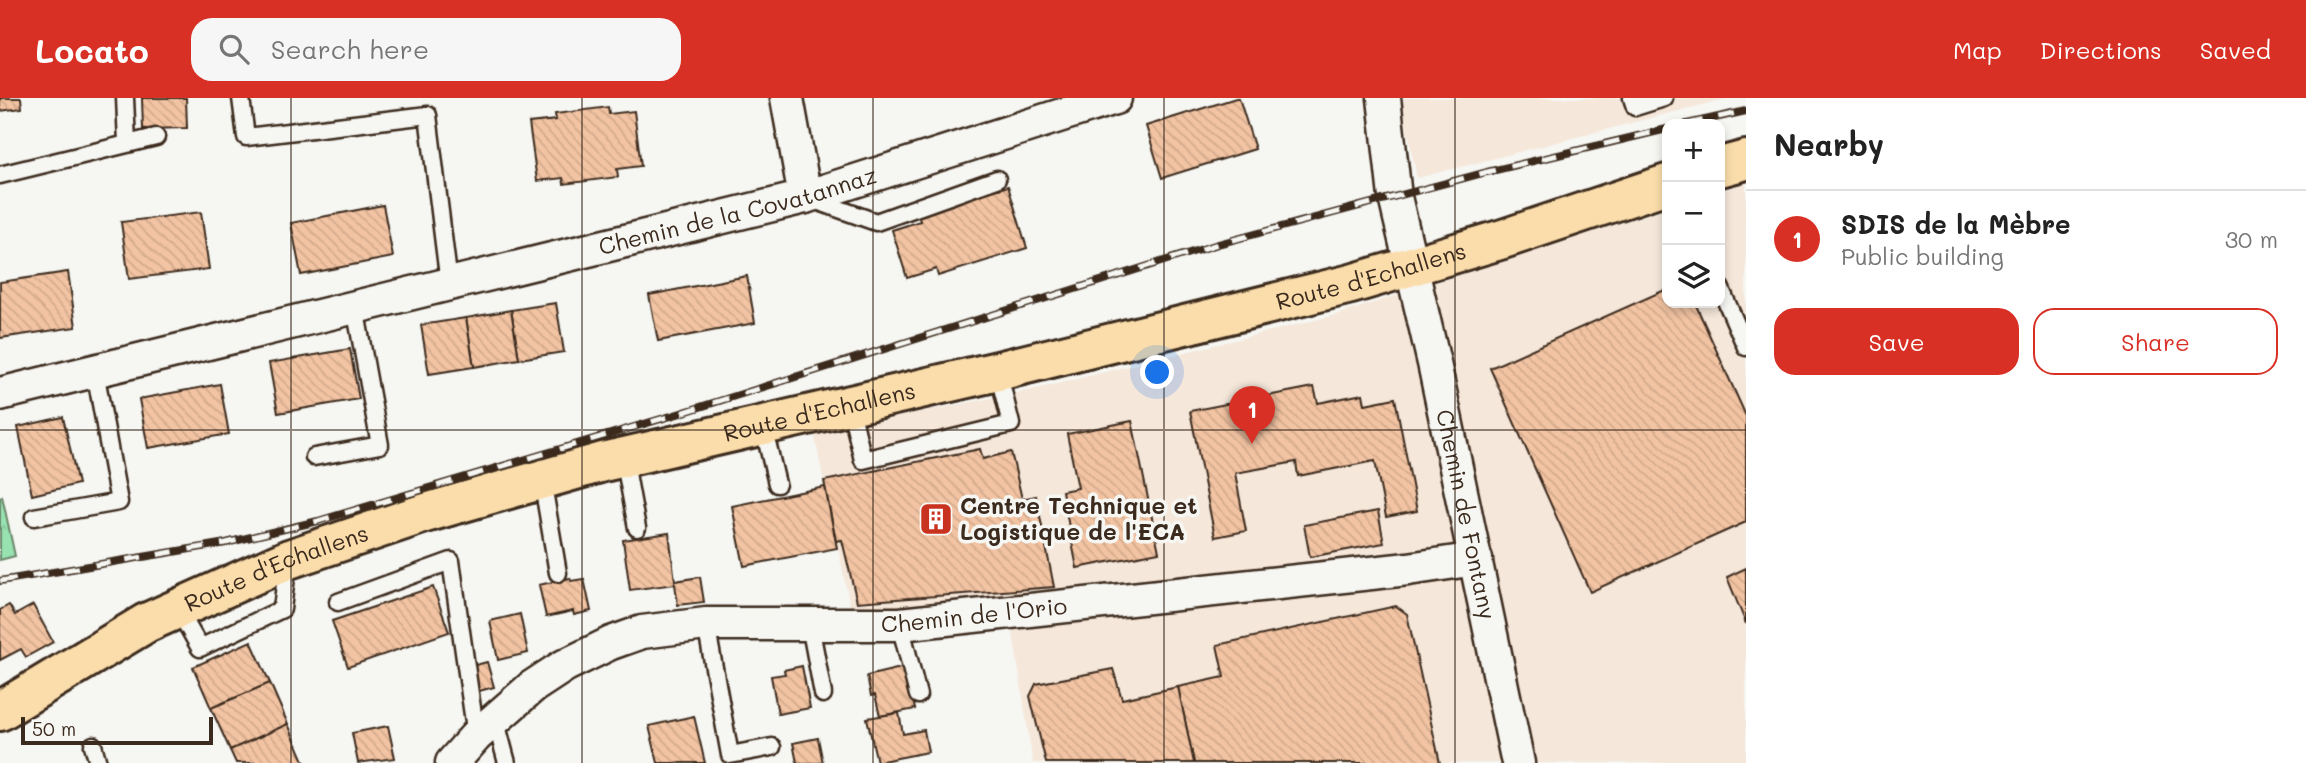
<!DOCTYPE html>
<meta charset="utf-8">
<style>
body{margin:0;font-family:Mali,sans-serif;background:#f6f6f6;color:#222}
.controls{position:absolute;right:21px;top:21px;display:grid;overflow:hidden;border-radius:14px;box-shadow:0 4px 10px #0003}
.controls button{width:63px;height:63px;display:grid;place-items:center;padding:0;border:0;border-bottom:2px solid #e0e0e0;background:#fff;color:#222;font:35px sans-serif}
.scale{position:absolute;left:21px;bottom:18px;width:192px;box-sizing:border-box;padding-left:7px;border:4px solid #3b2a1e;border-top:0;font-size:19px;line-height:24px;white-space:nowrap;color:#3b2a1e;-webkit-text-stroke:5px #f6f6f2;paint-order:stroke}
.you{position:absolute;left:1158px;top:275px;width:24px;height:24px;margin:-18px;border:5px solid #fff;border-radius:50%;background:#1a73e8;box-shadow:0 0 0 10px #1a73e833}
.badge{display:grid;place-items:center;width:46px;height:46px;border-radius:50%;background:#d93025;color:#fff;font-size:23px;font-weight:700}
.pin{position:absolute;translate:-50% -58px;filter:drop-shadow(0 2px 4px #0008)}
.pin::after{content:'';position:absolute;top:37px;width:24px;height:21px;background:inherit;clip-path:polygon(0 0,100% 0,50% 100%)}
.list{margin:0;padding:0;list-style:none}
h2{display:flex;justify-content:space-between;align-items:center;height:91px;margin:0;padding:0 28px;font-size:30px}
h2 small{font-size:23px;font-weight:400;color:#767676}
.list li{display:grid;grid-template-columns:46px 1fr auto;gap:21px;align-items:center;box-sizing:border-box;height:98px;padding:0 28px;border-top:2px solid #e0e0e0}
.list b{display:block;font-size:26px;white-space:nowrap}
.list p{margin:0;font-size:23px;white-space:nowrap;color:#767676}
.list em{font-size:23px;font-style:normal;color:#767676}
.actions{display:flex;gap:14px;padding:21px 28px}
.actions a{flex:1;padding:16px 0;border:2px solid #d93025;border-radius:21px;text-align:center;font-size:24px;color:#d93025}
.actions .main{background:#d93025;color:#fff}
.icon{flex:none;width:38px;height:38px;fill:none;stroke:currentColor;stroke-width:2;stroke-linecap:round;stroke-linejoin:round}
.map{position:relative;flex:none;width:1746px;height:665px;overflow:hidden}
header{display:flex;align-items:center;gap:42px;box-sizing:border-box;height:98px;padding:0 35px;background:#d93025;color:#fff}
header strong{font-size:33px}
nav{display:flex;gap:38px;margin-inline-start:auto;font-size:24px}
.search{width:490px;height:63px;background:#f6f6f6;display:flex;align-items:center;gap:18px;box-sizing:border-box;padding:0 24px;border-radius:21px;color:#767676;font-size:26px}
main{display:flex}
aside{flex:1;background:#fff}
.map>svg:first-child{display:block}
.built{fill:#f5e7da}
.park{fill:url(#park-tufts);stroke:#6a8668;stroke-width:2}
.building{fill:url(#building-back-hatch);stroke:#3b2a1e;stroke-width:2}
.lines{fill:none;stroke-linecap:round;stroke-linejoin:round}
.lane-casing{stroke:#3b2a1e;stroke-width:21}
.street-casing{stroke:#3b2a1e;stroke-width:37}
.primary-casing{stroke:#3b2a1e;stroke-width:44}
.lane{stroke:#f6f6f2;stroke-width:16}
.street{stroke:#f6f6f2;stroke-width:32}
.primary{stroke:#fbddab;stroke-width:38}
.rail-casing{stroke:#3b2a1e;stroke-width:8}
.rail{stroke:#f6f6f2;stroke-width:5;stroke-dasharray:16;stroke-linecap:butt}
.grid{fill:none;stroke:#3b2a1e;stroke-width:2;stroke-opacity:0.55}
.labels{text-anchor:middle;stroke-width:7;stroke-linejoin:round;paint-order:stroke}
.street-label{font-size:23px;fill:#3b2a1e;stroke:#f6f6f2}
.poi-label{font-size:23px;font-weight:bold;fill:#3b2a1e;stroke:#f6f6f2;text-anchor:start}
</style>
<header>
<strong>Locato</strong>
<div class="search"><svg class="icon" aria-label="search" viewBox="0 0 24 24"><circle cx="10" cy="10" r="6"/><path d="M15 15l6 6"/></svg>Search here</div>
<nav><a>Map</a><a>Directions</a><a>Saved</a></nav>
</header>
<main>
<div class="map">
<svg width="1746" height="665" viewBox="0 0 1746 665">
<defs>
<pattern id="park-tufts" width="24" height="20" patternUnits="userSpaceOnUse" patternTransform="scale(1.75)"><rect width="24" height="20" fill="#98e2b1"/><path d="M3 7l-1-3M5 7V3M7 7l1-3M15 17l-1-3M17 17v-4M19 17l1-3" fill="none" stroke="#84c298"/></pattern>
<pattern id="building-back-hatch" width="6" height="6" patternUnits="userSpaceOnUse" patternTransform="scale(1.75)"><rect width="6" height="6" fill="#f3c4a3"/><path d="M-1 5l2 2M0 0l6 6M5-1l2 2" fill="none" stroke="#d1a98c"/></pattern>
</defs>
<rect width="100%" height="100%" fill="#f6f6f2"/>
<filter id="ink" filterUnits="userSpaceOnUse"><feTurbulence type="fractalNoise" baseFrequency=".0143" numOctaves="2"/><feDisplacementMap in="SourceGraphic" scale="14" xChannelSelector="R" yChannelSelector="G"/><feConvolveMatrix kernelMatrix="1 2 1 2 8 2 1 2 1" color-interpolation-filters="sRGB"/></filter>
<g filter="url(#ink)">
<g class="built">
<path d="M1401 0H1729L1417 80Z"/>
<path d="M1746 85V665H1033L1008 502 851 512 814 335 1032 292 1336 217 1667 110V205H1720V93Z"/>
</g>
<path class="park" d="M2 398 15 458 0 462V399Z"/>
<g class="building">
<path d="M0 0H21L22 10 0 13Z"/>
<path d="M142 0H186L187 30 143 31Z"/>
<path d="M1236 0H1239L1255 51 1162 80 1146 28Z"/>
<path d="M608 9 609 16 634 13 641 68 617 71 618 79 564 86 563 80 537 83 529 25 556 22 555 16Z"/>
<path d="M1008 88 1027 150 938 178 936 171 907 180 892 132 920 123 918 116Z"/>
<path d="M383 107 393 159 301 177 291 125Z"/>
<path d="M201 114 209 171 129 181 121 124Z"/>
<path d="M68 174 76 229 0 240V184Z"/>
<path d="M747 178 755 225 658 243 649 197Z"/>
<path d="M1667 191V205H1695L1746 318V424L1590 494 1490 270Z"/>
<path d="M556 205 564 254 519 261 511 212Z"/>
<path d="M511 212 519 261 474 269 466 220Z"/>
<path d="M466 220 474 269 429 276 421 227Z"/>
<path d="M350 251 359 301 278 315 269 265Z"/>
<path d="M220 286 229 336 148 350 139 301Z"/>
<path d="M1314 289 1318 305 1363 296 1365 306 1395 300 1417 413 1386 419 1375 363 1298 378 1296 364 1235 375 1246 433 1215 439 1190 313Z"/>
<path d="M63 319 78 386 32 397 18 329Z"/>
<path d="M1132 323 1159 454 1077 470 1062 393 1078 390 1067 336Z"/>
<path d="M980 351 983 361 1011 354 1022 401 1036 398 1054 489 857 504 842 442 836 443 824 383Z"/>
<path d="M825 389 837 450 744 468 732 408Z"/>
<path d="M1378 413 1384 445 1310 459 1304 427Z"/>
<path d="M669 435 675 483 700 479 704 504 678 507 675 486 630 492 623 442Z"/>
<path d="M1746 470V526L1727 479Z"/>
<path d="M570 480 571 483 584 481 591 513 574 517 573 513 546 519 539 487Z"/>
<path d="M433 489 449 534 348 569 332 523Z"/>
<path d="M9 507 15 517 33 507 53 544 26 559 21 551 0 562V512Z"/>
<path d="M1396 508 1407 516 1440 665H1194L1178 589 1224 579 1217 547Z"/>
<path d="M520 516 528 555 498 562 490 523Z"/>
<path d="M251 543 270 585 211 610 193 569Z"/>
<path d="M487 564 494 589 479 593 472 568Z"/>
<path d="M802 568 810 610 778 616 771 578 785 576 784 572Z"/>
<path d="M905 569 915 611 880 618 875 597 871 598 867 578Z"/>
<path d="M1113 571 1122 601 1178 589 1194 665H1046L1030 598 1036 586Z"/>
<path d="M270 585 288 626 230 652 211 610Z"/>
<path d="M899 615 903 636 924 632 928 654 877 664 867 620Z"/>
<path d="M694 618 705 665H658L649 628Z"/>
<path d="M288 626 305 665H236L230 652Z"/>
<path d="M388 628 395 660 358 665 352 635Z"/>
<path d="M818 640 823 665H797L793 645Z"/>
</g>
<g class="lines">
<defs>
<g id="lane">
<path d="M125 0 127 45"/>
<path d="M241 0 246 39 428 17 449 186"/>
<path d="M1632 0 1635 9 1664 0"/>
<path d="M0 77 156 39"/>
<path d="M811 101 876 124 997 81"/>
<path d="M1720 189 1746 249"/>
<path d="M850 307 863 362 1011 326 998 273"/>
<path d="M763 327 777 386"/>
<path d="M314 359 380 347 355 209"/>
<path d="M624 359 637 430"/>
<path d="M542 381 558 475"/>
<path d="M34 419 119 404 95 273"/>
<path d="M338 504 451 463 476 638"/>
<path d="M178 511 200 550 282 511 288 463"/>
<path d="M706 526 730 657 772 649"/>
<path d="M900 526 918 597"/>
<path d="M810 527 823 596"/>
<path d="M495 620 507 665"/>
<path d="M93 647 98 665"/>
</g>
<g id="street">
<path d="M787 0 805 99"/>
<path id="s1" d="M1384 0 1395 99 1434 265 1518 665"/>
<path id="s2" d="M0 296 805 99 1115 0"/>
<path id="s3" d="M452 665 476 638 532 589 564 568 611 545 642 534 706 526H900L1408 471 1476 461"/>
</g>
<g id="primary">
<path d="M1720 69 1746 62"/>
<path id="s4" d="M0 613 146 525 289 461 425 415 603 364 998 273 1351 186 1503 141 1667 86"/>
</g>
</defs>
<use href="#lane" class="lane-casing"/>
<use href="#street" class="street-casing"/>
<use href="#primary" class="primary-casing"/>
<use href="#lane" class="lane"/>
<use href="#street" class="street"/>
<use href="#primary" class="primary"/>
<defs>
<g id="rail">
<path d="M1687 26 1746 13"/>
<path d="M0 483 226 445 318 423 681 315 1218 146 1487 74 1667 31"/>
</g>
</defs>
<use href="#rail" class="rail-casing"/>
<use href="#rail" class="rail"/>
</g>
</g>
<path class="grid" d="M291 0V665M582 0V665M873 0V665M1164 0V665M1455 0V665M0 332H1746"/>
<defs>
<symbol id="building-square" viewBox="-11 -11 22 22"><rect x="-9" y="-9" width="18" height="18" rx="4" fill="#c8321e" stroke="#f6f6f2"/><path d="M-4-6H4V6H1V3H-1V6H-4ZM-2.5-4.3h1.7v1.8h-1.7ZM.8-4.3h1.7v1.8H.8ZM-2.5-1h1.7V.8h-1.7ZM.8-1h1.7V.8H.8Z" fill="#fff"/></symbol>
</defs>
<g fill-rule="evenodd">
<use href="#building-square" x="917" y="402" width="38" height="38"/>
</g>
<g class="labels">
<g class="street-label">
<text dy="8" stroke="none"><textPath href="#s2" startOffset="760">Chemin de la Covatannaz</textPath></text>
<text dy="8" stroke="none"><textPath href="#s4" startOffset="1446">Route d'Echallens</textPath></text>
<text dy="8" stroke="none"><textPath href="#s4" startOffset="878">Route d'Echallens</textPath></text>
<text dy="8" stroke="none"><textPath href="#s1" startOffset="425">Chemin de Fontany</textPath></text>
<text dy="8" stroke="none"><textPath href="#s4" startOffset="312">Route d'Echallens</textPath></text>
<text dy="8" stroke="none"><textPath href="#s3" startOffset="567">Chemin de l'Orio</textPath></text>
</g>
<g class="poi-label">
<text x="960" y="416">Centre Technique et<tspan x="960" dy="26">Logistique de l'ECA</tspan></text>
</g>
</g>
</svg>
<div class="controls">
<button>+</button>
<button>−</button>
<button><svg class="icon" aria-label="layers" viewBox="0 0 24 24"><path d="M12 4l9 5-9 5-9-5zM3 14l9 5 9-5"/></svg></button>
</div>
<div class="scale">50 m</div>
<div class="you"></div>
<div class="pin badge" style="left:1252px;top:346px">1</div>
</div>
<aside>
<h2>Nearby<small></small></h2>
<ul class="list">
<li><span class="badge">1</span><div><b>SDIS de la Mèbre</b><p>Public building</p></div><em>30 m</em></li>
</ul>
<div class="actions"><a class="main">Save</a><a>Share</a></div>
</aside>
</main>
